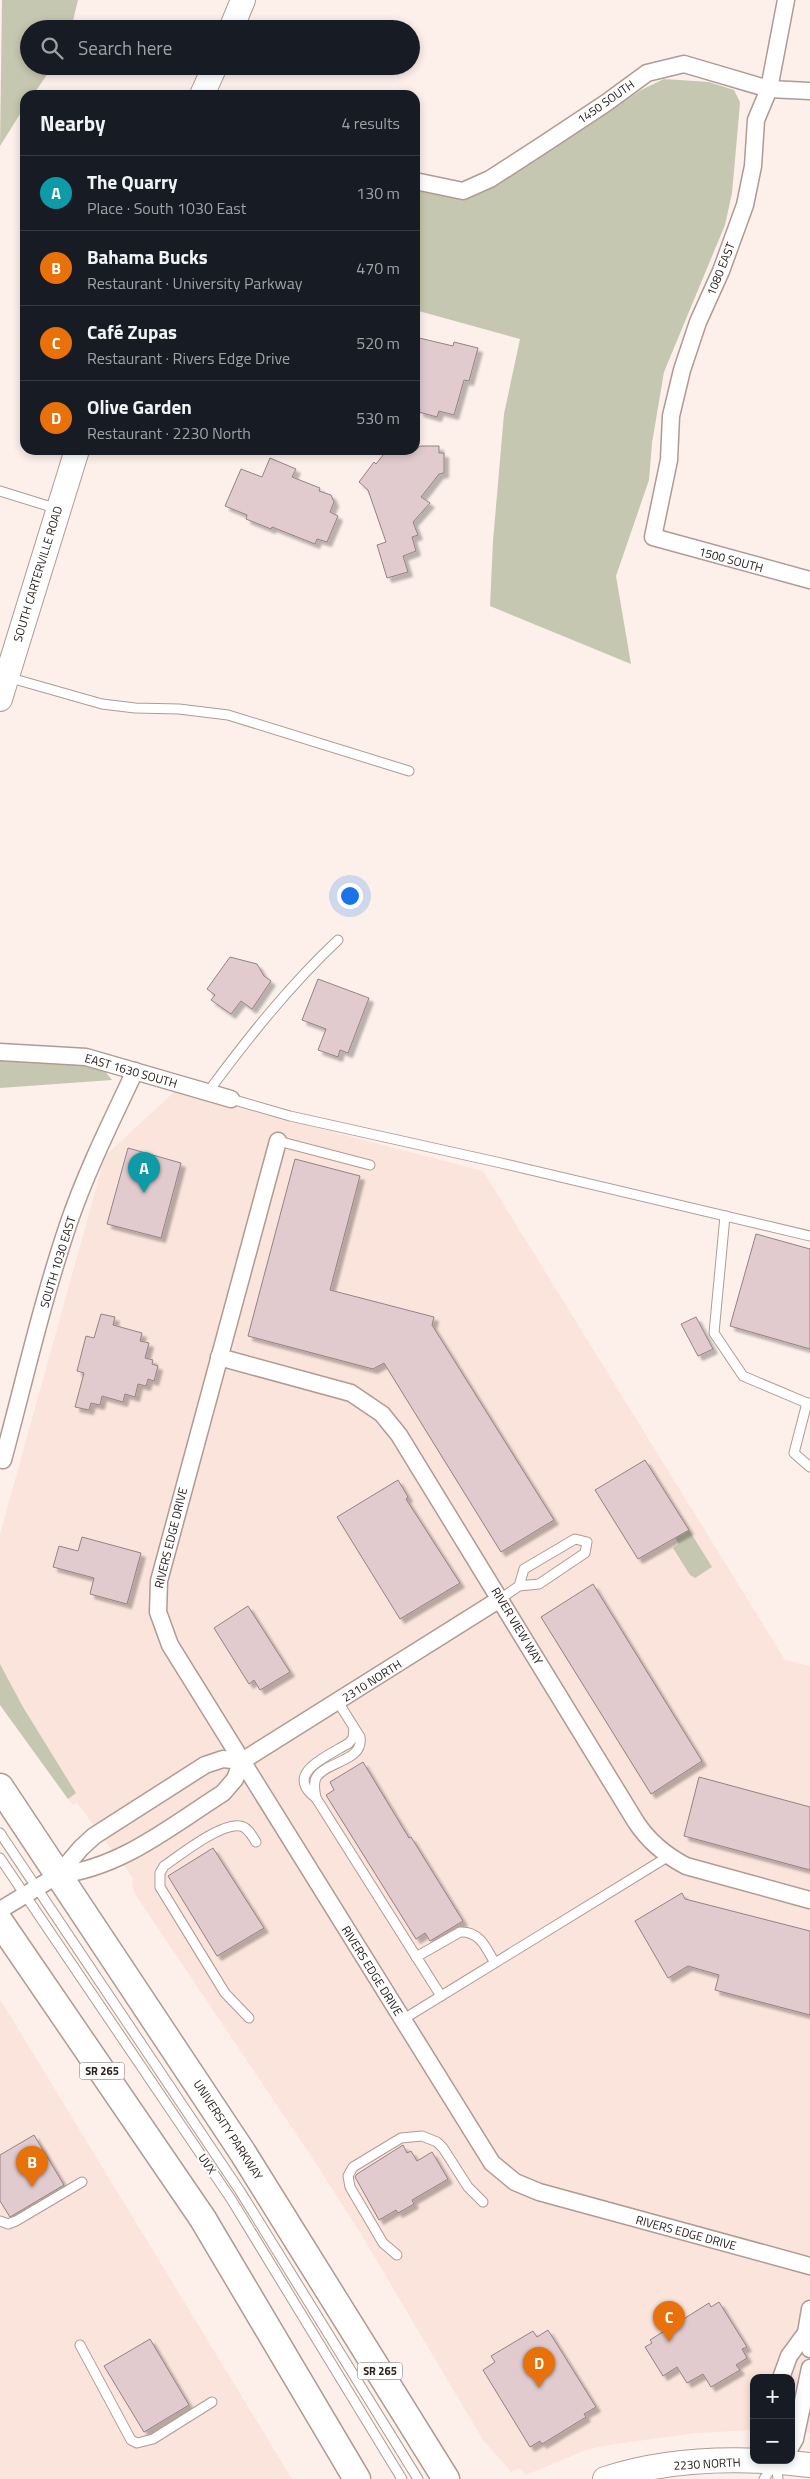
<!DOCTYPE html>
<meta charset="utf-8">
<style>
body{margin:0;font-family:"Titillium Web",sans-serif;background:#242831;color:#f1f3f6}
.controls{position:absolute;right:15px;bottom:15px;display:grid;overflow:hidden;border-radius:10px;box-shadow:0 2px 8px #0003}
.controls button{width:45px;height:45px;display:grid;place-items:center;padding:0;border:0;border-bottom:1px solid #363941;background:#171b24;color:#f1f3f6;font:25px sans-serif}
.you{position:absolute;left:349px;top:895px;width:18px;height:18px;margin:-12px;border:4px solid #fff;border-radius:50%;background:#1a73e8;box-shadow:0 0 0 8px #1a73e833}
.badge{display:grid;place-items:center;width:32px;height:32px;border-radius:50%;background:#3b728d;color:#fff;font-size:16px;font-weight:700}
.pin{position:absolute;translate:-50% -41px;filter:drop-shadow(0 1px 2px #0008)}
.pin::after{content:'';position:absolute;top:26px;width:18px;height:15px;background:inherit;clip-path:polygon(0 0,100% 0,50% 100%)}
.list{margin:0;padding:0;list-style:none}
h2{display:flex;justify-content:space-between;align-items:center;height:65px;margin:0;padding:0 20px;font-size:21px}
h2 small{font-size:16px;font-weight:400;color:#9ea1a6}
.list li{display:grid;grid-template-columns:32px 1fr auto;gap:15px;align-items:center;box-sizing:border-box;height:75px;padding:0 20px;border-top:1px solid #363941}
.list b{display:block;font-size:19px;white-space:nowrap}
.list p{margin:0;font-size:16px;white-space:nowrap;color:#9ea1a6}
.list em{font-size:16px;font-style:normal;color:#9ea1a6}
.icon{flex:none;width:28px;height:28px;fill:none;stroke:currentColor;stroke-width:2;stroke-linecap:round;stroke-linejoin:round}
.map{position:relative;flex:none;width:810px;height:2479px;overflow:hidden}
.search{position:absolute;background:#171b24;box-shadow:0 2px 8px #0003;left:20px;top:20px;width:400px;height:55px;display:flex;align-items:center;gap:12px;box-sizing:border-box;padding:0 18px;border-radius:28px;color:#9ea1a6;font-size:19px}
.panel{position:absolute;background:#171b24;box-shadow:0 2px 8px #0003;left:20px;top:90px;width:400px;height:365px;border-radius:15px}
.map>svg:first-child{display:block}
.built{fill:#fbe4db}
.green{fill:#c6c7b0}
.building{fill:#e1cbce;stroke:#958184;filter:url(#shadow)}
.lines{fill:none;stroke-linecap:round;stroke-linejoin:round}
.lane-casing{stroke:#af9b94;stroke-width:11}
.street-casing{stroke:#af9b94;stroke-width:19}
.secondary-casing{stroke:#af9b94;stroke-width:26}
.primary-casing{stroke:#af9b94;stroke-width:29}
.lane{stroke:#fff;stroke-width:9}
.street{stroke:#fff;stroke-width:16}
.secondary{stroke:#fff;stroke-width:24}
.primary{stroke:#fff;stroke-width:26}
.labels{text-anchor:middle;stroke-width:4;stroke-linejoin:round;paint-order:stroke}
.shield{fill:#fff;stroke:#6a6462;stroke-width:1}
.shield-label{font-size:11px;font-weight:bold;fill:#2a221f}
.street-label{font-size:12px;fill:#2a221f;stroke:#fff}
</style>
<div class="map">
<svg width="810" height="2479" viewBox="0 0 810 2479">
<defs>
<filter id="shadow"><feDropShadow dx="4.5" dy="4.5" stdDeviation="1" flood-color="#0004"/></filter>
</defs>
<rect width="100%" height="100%" fill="#fdf0eb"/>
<g class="built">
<path d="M175 1091 483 1171 785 1660 810 1666V2433L791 2431V2378H754V2430L696 2433 609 2445 586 2450 526 2475 519 2468 511 2472 483 2440 362 2236 315 2162 135 1894 132 1885 133 1878 77 1803 73 1805 68 1799 76 1793 23 1707 0 1664V1534L105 1156Z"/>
<path d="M0 1999 292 2479H0Z"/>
</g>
<g class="green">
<path d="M2 0H78L71 29H29V66H53L33 95H25V106L0 146Z"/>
<path d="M664 79 709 82 734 90 740 102 739 115 732 193 725 225 664 372 652 443 649 480 616 576 631 664 490 606 493 541 504 414 520 339 415 310V190C451 198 460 199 495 184L641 90Z"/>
<path d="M25 1060 94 1066 104 1070 112 1080 0 1088V1061Z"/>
<path d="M689 1530 712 1567 695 1578 690 1575 673 1548 679 1544 675 1538Z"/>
<path d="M0 1664 23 1707 76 1793 68 1799 0 1705Z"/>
</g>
<g class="building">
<path d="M415 337 453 346 454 342 478 348 469 381 464 380 454 415 439 411 437 417 419 412 420 409 415 408Z"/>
<path d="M420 446H439V453H444V473L439 474 421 497 430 503 413 522 418 535 412 537 416 551 403 556 408 572 387 578 377 545 386 542 368 490 359 482 374 462 376 464 387 450H416Z"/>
<path d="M270 458 296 469 292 477 320 488 319 491 331 495 334 502 330 512 338 516 327 542 317 539 315 544 272 527 271 529 246 519 247 515 225 506 241 469 262 477Z"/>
<path d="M230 957 257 964 264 976 271 981 252 1009 241 1001 231 1014 211 1000 215 995 207 989Z"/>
<path d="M318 979 369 998 348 1053 340 1050 338 1057 318 1050 326 1029 302 1020Z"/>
<path d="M128 1148 181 1163 161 1238 107 1224Z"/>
<path d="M295 1159 360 1176 330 1290 434 1317 432 1325 554 1520 501 1552 384 1363 373 1369 248 1336Z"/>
<path d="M756 1234 810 1249V1349L730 1326Z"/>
<path d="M101 1314 115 1317 113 1325 142 1333 140 1341 149 1343 145 1358 153 1360 152 1364 158 1366 154 1381 148 1379 146 1386 138 1384 135 1397 125 1394 123 1402 102 1396 100 1405 91 1403 89 1410 75 1407 84 1373 77 1371 86 1336 94 1338Z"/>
<path d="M696 1317 713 1349 698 1356 681 1324Z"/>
<path d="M645 1460 689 1530 638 1559 595 1490Z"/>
<path d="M398 1480 408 1497 406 1499 460 1583 400 1619 337 1517Z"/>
<path d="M82 1537 141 1553 127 1604 90 1594 94 1578 53 1567 59 1546 78 1551Z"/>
<path d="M593 1584 702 1761 651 1794 541 1617Z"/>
<path d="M248 1606 290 1672 260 1690 254 1680 249 1684 214 1628Z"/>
<path d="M363 1762 409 1838 411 1837 463 1921 430 1941 425 1933 416 1939 326 1795 334 1790 330 1782Z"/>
<path d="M699 1777 810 1807V1870L684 1836Z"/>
<path d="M213 1848 264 1928 217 1956 168 1876Z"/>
<path d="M682 1893 685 1899 810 1931V2015L715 1990 719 1975 688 1966 668 1978 635 1921Z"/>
<path d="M34 2135 64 2185 10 2217 0 2201V2155Z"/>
<path d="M403 2145 407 2153 411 2151 417 2161 432 2152 448 2179 412 2200 414 2204 398 2213 396 2210 379 2220 355 2177 357 2174Z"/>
<path d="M719 2302 747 2347 742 2349 747 2358 736 2365 740 2370 711 2387 703 2374 687 2383 677 2367 663 2376 645 2347 652 2343 650 2340 709 2303 711 2307Z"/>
<path d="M548 2330 596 2407 584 2414 586 2417 542 2444 540 2441 530 2447 483 2370 495 2362 491 2356 533 2331 537 2337Z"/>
<path d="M150 2339 189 2405 144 2432 104 2366Z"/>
</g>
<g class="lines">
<defs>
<g id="lane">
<path d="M0 491 58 509"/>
<path d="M7 677 102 704 135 708 179 709 228 715 409 771"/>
<path d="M208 1092C248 1038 289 986 338 940"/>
<path d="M231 1099 290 1116 501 1163 810 1236"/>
<path d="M278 1141 370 1165"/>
<path d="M725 1216 714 1333 743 1376 807 1403"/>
<path d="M810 1403H807L794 1453 810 1467"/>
<path d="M500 1599 519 1586 539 1584 585 1553 587 1542 575 1539 524 1569 519 1586"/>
<path d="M354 1728 353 1738 349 1743C330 1755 282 1773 316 1798L441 1996"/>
<path d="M316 1798C315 1792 313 1784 316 1778 325 1761 364 1762 360 1737L338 1702"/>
<path d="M0 1833 240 2191 418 2479"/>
<path d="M0 1858 231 2199 402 2479"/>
<path d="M416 1957 460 1932C480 1931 486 1948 495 1963"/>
<path d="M249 2018 225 1993 160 1887V1873L164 1866C180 1855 222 1822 240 1826 248 1827 252 1836 256 1842"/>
<path d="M402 2020 669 1856"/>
<path d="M0 2221 8 2224 16 2221 82 2182"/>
<path d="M397 2255 383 2243 350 2187 348 2176 353 2167 401 2138 422 2136 437 2142 443 2148 468 2187 483 2202"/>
<path d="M80 2345 131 2440 137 2443 153 2439 212 2402"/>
<path d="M776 2462 778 2479"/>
<path d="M764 2479 774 2464"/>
</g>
<g id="street">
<path d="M786 0 769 89 756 120 753 166 745 205 721 271 698 322 682 370 671 416 669 460 653 537 810 580"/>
<path d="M415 181 463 191 490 179 541 146 606 103 647 73 684 64 769 89 810 91"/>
<path d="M0 1052 86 1057 231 1099"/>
<path d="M278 1141 159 1581 158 1612 170 1645 492 2163 515 2182 539 2192 810 2266"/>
<path d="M219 1357 351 1393 382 1414 399 1435 636 1822C649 1842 665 1855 686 1866L810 1900"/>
<path d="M3 1460C24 1382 42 1302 68 1225 86 1172 111 1122 135 1071"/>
<path d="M58 1875C121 1868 171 1826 223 1793L235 1779 242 1761 500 1599"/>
<path d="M0 1910 58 1875 81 1848 94 1836 205 1765 223 1759 242 1761"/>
<path d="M810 2309 806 2333 810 2349"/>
<path d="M781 2378 789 2356 806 2333"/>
<path d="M791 2446 795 2439 810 2368"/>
</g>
<g id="secondary">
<path d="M231 29 243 0"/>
<path d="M202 95 215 66"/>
<path d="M0 699 77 450"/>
<path d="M605 2479C669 2458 743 2457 810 2465"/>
</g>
<g id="primary">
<path d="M0 1787 243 2153 446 2479"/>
<path d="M0 1922 203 2219 357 2479"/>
</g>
</defs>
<use href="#lane" class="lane-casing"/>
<use href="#street" class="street-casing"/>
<use href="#secondary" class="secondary-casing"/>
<use href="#primary" class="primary-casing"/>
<use href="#lane" class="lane"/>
<use href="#street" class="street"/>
<use href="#secondary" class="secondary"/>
<use href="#primary" class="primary"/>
</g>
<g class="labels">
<g class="shield">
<rect x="79.5" y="2062.5" width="45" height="17" rx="4"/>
<rect x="357.5" y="2362.5" width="45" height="17" rx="4"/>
</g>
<g class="shield-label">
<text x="102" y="2075">SR 265</text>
<text x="380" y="2375">SR 265</text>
</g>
<g class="street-label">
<text transform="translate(606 102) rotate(-35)" y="4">1450 SOUTH</text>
<text transform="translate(721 269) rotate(-68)" y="4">1080 EAST</text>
<text transform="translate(731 560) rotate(15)" y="4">1500 SOUTH</text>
<text transform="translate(38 574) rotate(-73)" y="4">SOUTH CARTERVILLE ROAD</text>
<text transform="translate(131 1071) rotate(16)" y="4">EAST 1630 SOUTH</text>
<text transform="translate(58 1262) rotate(-73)" y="4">SOUTH 1030 EAST</text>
<text transform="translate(171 1538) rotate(-76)" y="4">RIVERS EDGE DRIVE</text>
<text transform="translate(517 1626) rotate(59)" y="4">RIVER VIEW WAY</text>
<text transform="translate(372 1681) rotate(-32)" y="4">2310 NORTH</text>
<text transform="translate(372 1971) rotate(58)" y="4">RIVERS EDGE DRIVE</text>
<text transform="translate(228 2130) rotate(57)" y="4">UNIVERSITY PARKWAY</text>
<text transform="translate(207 2164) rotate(56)" y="4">UVX</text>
<text transform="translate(686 2233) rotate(15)" y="4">RIVERS EDGE DRIVE</text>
<text transform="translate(707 2464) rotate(-3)" y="4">2230 NORTH</text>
</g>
</g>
</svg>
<div class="controls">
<button>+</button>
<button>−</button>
</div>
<div class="you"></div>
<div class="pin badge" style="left:144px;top:1193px;background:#0f9aa8">A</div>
<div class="pin badge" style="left:32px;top:2187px;background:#e8710a">B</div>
<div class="pin badge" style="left:669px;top:2342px;background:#e8710a">C</div>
<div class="pin badge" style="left:539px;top:2388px;background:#e8710a">D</div>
<div class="search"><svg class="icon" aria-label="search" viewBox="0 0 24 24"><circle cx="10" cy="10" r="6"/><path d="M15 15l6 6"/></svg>Search here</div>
<section class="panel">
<h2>Nearby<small>4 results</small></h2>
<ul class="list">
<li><span class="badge" style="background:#0f9aa8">A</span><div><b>The Quarry</b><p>Place · South 1030 East</p></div><em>130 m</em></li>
<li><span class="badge" style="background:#e8710a">B</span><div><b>Bahama Bucks</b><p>Restaurant · University Parkway</p></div><em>470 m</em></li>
<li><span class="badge" style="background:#e8710a">C</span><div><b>Café Zupas</b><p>Restaurant · Rivers Edge Drive</p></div><em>520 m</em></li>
<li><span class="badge" style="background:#e8710a">D</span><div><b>Olive Garden</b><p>Restaurant · 2230 North</p></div><em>530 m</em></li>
</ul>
</section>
</div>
